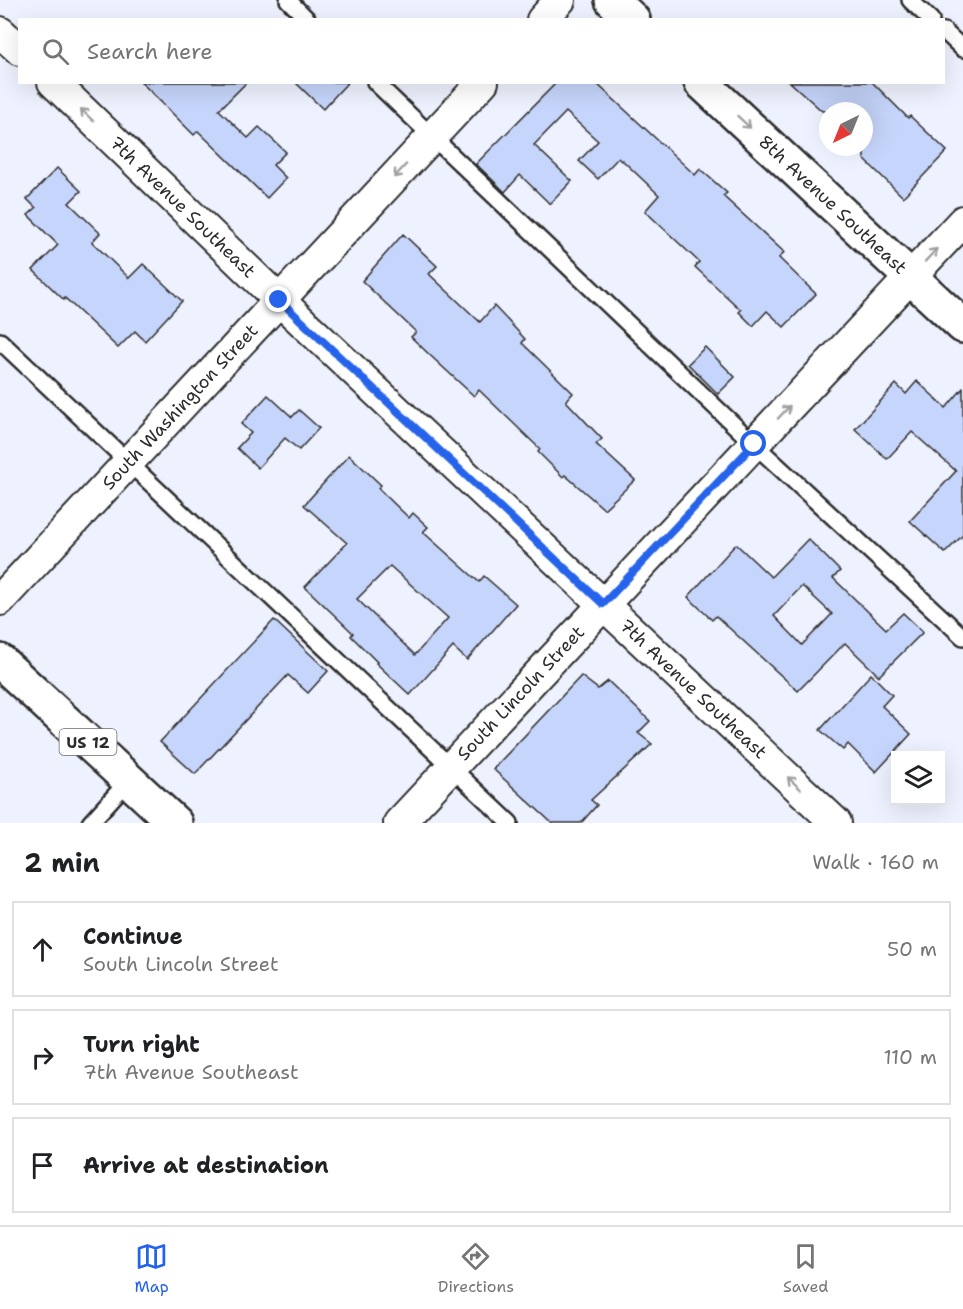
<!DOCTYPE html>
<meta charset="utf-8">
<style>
body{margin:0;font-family:"Shantell Sans",sans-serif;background:#f6f6f6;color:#202124}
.controls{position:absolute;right:18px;bottom:18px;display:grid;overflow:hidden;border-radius:0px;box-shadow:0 6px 24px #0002}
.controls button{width:54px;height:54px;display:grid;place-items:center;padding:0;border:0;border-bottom:2px solid #e0e0e0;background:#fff;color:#202124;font:30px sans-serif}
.compass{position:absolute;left:819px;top:102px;width:54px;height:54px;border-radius:50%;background:#fff;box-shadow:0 6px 24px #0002;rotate:223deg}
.stop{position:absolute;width:18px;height:18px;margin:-14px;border:4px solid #2563eb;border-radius:50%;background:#fff}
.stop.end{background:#2563eb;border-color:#fff;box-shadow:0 2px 6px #0008}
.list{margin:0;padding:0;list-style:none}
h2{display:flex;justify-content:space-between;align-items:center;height:78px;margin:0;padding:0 24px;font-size:26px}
h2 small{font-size:20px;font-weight:400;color:#757577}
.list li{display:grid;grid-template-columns:39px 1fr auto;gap:18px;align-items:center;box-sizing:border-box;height:96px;margin:0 12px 12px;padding:0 12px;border:2px solid #e0e0e0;border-radius:0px}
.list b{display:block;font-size:22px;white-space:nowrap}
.list p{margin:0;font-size:20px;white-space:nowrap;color:#757577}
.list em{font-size:20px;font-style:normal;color:#757577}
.icon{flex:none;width:33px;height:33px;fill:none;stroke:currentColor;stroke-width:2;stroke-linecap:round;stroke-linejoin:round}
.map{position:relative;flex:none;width:963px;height:823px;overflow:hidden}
.search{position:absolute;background:#fff;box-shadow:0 6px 24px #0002;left:18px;right:18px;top:18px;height:66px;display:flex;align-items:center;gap:15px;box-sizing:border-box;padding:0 21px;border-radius:0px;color:#757577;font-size:22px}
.sheet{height:402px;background:#fff}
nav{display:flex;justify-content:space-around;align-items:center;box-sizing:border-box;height:84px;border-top:2px solid #e0e0e0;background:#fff;font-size:16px;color:#757577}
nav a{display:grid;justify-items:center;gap:3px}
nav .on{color:#2563eb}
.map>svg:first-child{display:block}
.building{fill:#c6d5fb;stroke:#2b2b2b;stroke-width:1.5;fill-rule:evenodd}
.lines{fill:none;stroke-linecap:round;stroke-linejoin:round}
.lane-casing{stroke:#2b2b2b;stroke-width:20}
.street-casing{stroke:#2b2b2b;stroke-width:34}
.secondary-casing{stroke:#2b2b2b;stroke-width:38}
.highway-casing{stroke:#2b2b2b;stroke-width:38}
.lane{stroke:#fff;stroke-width:15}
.street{stroke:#fff;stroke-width:30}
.secondary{stroke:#fff;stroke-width:33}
.highway{stroke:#fff;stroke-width:33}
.oneway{stroke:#a0a0a0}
.route{stroke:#2563eb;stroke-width:8}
.labels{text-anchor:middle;stroke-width:6;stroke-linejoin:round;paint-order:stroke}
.shield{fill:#fff;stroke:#6b6b6b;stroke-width:1.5}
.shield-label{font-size:16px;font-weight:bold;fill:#2b2b2b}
.street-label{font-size:18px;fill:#2b2b2b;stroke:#fff}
</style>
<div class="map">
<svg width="963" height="823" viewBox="0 0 963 823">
<rect width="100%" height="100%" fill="#eef2fe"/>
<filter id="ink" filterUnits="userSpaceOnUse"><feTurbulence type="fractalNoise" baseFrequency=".0167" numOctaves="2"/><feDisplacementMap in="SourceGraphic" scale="12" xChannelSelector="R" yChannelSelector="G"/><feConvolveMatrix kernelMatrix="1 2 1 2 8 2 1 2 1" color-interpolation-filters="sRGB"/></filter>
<g filter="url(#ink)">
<g class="building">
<path d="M141 82H247L219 110 248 138 259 127 286 152 273 165 286 178 267 198 198 131 194 135Z"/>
<path d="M295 82H348L323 109Z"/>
<path d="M557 82H595L695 175 700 169 727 193 723 196 784 252 779 258 816 294 784 327 767 311 753 326 739 312 741 310 695 267 699 262 645 211 659 195 622 160 621 161 618 158 598 179 579 161 598 141 566 112 534 145 572 181 550 204 520 175 505 192 476 164Z"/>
<path d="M790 82H872L908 118 910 116 947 151 903 197 864 159V111H822Z"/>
<path d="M57 168 81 191 69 203 100 233 92 242 129 278 143 264 182 301 145 341 135 331 118 348 65 298 64 300 33 270 58 245 28 215 36 208 27 199Z"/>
<path d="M403 234 437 266 429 274 480 322 494 306 525 339 522 343 573 393 566 401 602 439 596 444 635 480 604 509 565 475 563 477 538 452 540 449 479 390 474 396 434 359 411 337 416 332 362 281Z"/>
<path d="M705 347 735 377 718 394 688 364Z"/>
<path d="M917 381 946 408 963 388V535L945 553 910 521 956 471 912 432 887 459 855 429 896 384 906 394Z"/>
<path d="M268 395 292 417 299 410 319 428 299 450 285 438 258 468 237 448 251 433 241 424Z"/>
<path d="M349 455 381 485 378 488 409 518 413 513 428 527 423 532 479 582 484 576 516 604 467 660 453 647 410 695 376 663 377 662 351 636 353 633 305 587 347 543 304 505ZM390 566 448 618 415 655 357 599Z"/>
<path d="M808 539 840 571 833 578 886 629 903 613 923 632 879 676 845 643 798 691 716 616 712 620 688 597 736 544 771 577ZM802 586 832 614 802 645 774 616Z"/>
<path d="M274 620 328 671 308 693 288 675 195 774 160 742Z"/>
<path d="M871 674 892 695 882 706 911 734 876 772 848 744 843 750 820 730Z"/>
<path d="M581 676 598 689 608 681 650 721 638 733 652 744 591 800 597 805 581 823H552L493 769Z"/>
</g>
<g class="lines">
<defs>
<g id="lane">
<path d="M288 0 308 20"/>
<path d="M910 0 931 20"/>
<path d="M944 31 963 49"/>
<path d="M375 82 754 444 963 637"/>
<path d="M0 341 510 823"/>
<path d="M90 823 129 780"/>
</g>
<g id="street">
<path d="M542 20 560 0"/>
<path d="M0 32 20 50"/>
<path id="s1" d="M53 82 279 300 836 823"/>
<path id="s2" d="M0 600 483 82"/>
<path id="s3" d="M399 823 963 221"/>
</g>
<g id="secondary">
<path d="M612 0 633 20"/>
<path id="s4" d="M701 82 963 326"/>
</g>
<path id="highway" d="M0 661 175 823"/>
</defs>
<use href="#lane" class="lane-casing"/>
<use href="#street" class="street-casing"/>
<use href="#secondary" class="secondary-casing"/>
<use href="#highway" class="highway-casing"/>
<use href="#lane" class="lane"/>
<use href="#street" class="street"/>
<use href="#secondary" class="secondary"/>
<use href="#highway" class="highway"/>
</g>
<defs><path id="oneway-shaft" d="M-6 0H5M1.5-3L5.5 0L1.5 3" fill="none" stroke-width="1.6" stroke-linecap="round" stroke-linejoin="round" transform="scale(1.5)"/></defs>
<g class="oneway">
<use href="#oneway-shaft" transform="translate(87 115) rotate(-136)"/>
<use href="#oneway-shaft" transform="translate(744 122) rotate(43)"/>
<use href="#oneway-shaft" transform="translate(400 171) rotate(133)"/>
<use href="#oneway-shaft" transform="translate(931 255) rotate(-47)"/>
<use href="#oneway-shaft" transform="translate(784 412) rotate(-47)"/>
<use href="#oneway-shaft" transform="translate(794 783) rotate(-137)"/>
</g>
</g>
<g class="lines" filter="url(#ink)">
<path class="route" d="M279 300 603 604 754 444"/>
</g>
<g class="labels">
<rect class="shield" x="59.5" y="729" width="57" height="26" rx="4.5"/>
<g class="shield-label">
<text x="88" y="748">US 12</text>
</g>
<g class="street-label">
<text dy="6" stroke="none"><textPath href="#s4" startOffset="180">8th Avenue Southeast</textPath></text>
<text dy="6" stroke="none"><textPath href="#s1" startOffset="180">7th Avenue Southeast</textPath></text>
<text dy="6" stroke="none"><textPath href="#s2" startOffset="264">South Washington Street</textPath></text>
<text dy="6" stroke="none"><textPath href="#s1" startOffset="882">7th Avenue Southeast</textPath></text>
<text dy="6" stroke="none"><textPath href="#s3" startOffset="178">South Lincoln Street</textPath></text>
</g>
</g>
</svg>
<div class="controls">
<button><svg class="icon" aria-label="layers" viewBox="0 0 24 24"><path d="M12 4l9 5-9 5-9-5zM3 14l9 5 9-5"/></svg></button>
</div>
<svg class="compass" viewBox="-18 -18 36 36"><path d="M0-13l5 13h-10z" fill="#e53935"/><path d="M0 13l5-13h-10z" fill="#757577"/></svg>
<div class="stop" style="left:754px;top:444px"></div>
<div class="stop end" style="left:279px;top:300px"></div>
<div class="search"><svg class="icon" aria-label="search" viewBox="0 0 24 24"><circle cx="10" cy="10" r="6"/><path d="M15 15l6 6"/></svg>Search here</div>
</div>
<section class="sheet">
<h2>2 min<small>Walk · 160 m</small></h2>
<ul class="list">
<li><svg class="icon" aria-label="ahead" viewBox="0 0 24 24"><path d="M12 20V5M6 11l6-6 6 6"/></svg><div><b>Continue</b><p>South Lincoln Street</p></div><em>50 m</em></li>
<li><svg class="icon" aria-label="right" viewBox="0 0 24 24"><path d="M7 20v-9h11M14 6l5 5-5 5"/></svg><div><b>Turn right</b><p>7th Avenue Southeast</p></div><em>110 m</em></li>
<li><svg class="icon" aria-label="arrive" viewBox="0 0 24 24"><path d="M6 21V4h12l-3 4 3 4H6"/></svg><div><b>Arrive at destination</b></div></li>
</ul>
</section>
<nav>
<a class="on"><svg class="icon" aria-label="map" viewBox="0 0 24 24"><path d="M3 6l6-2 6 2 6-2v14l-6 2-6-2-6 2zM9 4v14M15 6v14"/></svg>Map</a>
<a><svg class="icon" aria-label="directions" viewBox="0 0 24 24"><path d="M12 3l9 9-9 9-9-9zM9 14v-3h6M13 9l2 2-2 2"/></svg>Directions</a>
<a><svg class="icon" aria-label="saved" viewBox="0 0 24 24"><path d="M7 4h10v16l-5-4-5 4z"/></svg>Saved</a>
</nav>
